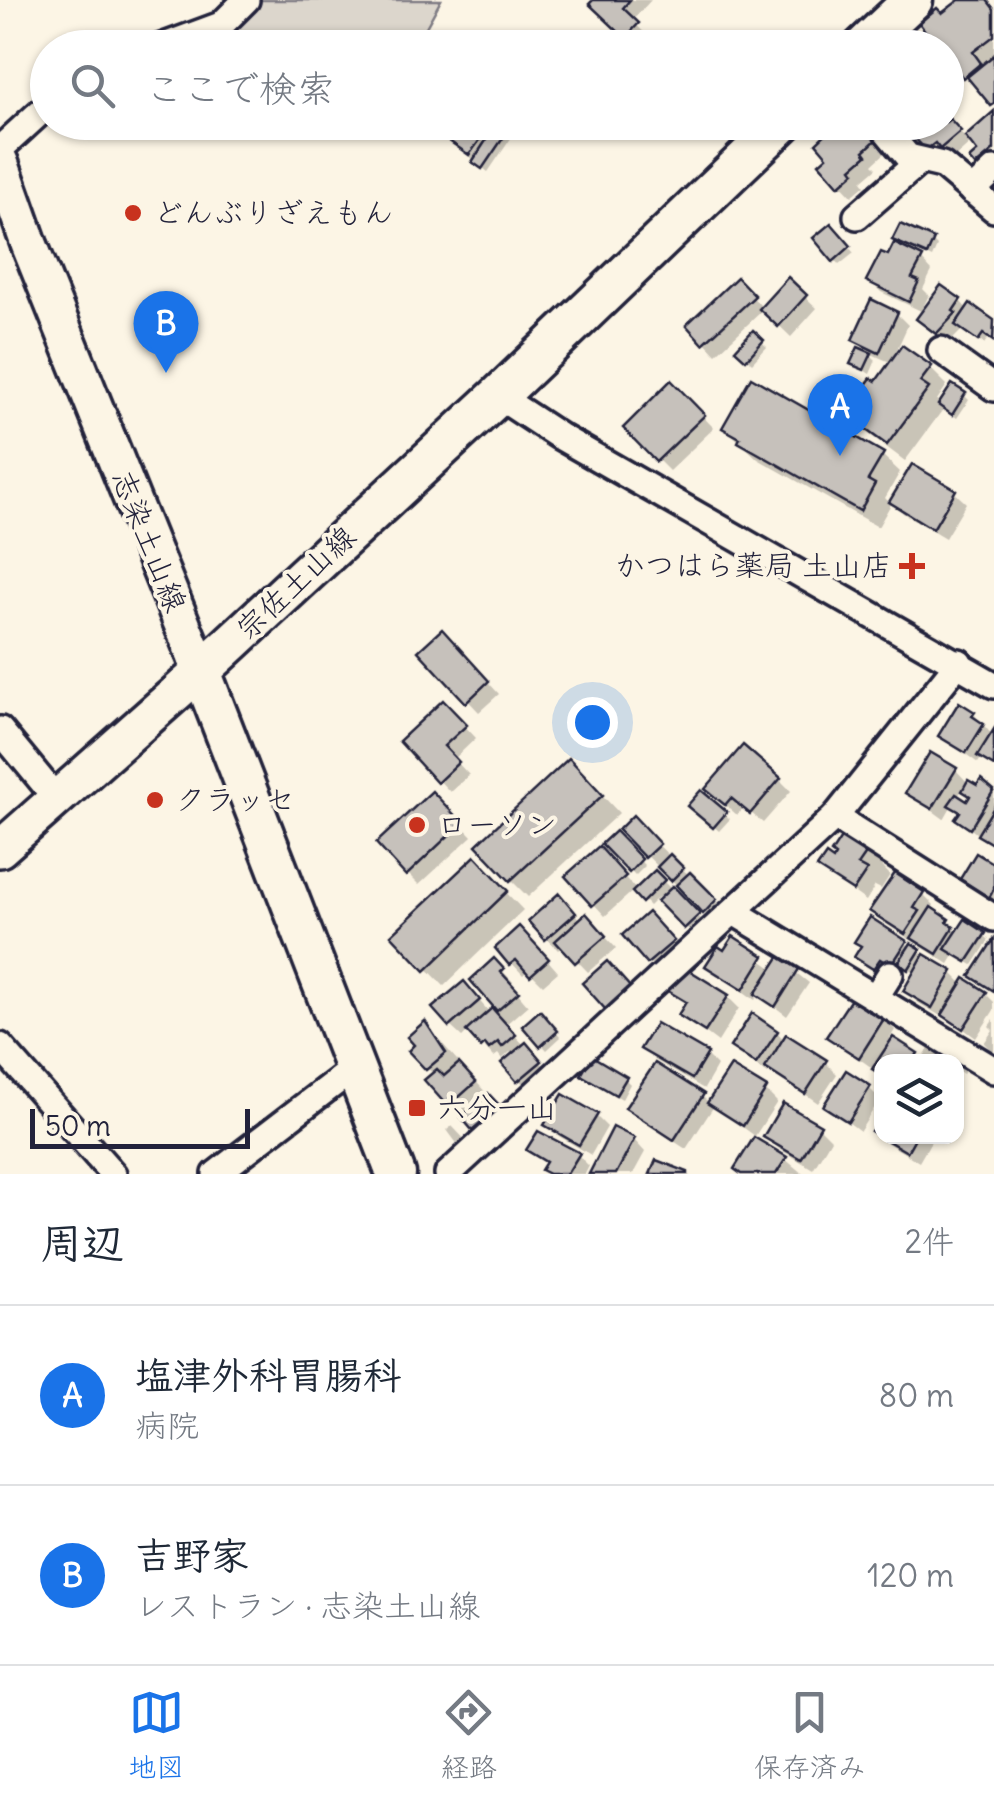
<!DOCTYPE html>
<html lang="ja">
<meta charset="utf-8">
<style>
body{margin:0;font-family:Delius,"Klee One",sans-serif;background:#f6f6f7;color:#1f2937}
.controls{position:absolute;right:30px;bottom:30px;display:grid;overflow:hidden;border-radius:20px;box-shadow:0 2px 8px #0004}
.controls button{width:90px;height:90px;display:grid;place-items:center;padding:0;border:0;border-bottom:2px solid #e0e1e3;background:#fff;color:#1f2937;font:50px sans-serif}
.scale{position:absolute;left:30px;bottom:25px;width:220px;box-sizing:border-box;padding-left:10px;border:5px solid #22223b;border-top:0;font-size:28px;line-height:35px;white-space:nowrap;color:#22223b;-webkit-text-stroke:8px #fcf5e5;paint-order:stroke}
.you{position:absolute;left:592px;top:722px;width:35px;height:35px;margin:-25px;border:8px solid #fff;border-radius:50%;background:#1a73e8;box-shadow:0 0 0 15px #1a73e833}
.badge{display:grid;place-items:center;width:65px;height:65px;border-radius:50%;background:#1a73e8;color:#fff;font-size:32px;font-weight:700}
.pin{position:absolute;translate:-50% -82px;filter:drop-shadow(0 2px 5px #0008)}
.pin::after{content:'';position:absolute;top:52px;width:35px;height:30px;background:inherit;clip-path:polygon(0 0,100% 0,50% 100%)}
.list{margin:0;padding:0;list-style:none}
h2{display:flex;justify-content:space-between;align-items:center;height:130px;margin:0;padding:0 40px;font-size:42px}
h2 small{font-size:32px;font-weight:400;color:#747a83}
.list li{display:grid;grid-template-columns:65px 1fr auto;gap:30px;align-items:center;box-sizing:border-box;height:180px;padding:0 40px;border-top:2px solid #e0e1e3}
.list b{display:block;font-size:38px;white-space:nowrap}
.list p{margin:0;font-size:32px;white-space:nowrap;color:#747a83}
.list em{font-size:32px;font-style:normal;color:#747a83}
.icon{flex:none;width:55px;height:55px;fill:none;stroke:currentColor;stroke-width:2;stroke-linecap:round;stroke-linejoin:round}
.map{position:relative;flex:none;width:994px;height:1174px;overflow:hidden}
.search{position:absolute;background:#fff;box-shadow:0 2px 8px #0004;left:30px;right:30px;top:30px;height:110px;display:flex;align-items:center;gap:25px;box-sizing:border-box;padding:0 35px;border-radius:55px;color:#747a83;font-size:38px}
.sheet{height:490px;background:#fff}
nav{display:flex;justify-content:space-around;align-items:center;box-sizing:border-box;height:140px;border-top:2px solid #e0e1e3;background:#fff;font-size:28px;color:#747a83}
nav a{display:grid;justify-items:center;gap:5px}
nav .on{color:#1a73e8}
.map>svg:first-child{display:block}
.green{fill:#dcd6cc;stroke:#7f7c84;stroke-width:2.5}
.shadow{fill:#0003;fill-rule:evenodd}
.building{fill:#c6c1bb;stroke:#22223b;stroke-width:2.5}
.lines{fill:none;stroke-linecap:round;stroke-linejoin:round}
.street-casing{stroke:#22223b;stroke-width:32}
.secondary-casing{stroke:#22223b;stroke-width:42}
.primary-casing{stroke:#22223b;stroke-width:45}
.street{stroke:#fcf5e5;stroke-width:25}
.secondary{stroke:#fcf5e5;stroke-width:35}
.primary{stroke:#fcf5e5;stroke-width:38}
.poi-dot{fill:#c8321e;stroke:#fcf5e5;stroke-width:4}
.labels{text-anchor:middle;stroke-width:8;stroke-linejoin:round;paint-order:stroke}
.poi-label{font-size:30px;fill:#22223b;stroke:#fcf5e5;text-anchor:start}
.street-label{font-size:30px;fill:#22223b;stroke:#fcf5e5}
</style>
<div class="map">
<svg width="994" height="1174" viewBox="0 0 994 1174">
<rect width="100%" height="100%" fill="#fcf5e5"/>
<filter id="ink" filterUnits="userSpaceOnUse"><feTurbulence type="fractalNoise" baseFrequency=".01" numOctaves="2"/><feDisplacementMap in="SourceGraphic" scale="20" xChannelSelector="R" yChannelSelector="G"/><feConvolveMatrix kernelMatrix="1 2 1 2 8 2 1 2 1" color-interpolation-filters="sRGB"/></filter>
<g filter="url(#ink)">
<path class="green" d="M254 0H441L415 47H250L223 32Z"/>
<g class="shadow">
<path d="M597 0H651L632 21 648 36 637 48 593 4Z"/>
<path d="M963 0H986L994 10V106L965 76 946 48 942 16Z"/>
<path d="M994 115V171L988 176 972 159 981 152 972 142 953 159 948 153 940 160 903 122H950L966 139Z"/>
<path d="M439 122H512L518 128 488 172 435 129Z"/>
<path d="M858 122 885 153 873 164 877 168 862 181 865 185 852 196 822 164Z"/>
<path d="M831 227 854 253 839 265 835 260Z"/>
<path d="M895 239 932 241 937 246 932 258Z"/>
<path d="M921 259 932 271 923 289 929 295 921 311 881 292 869 280Z"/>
<path d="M737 281 763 308 788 281 817 308 791 337 763 310 716 354 689 325Z"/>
<path d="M960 301 968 310 970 307 994 324V341L989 337 984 344 963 329 949 343 931 330Z"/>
<path d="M897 314 908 325 893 358 930 368 947 385 937 400 941 404 964 395 969 400 957 418 944 408 905 461 865 431 848 414 892 363 867 352 855 339Z"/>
<path d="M753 334 767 347 752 363 738 350Z"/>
<path d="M870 354 876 360 870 374 853 363Z"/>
<path d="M671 384 714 428 669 471 626 428Z"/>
<path d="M725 428 882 455 900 472 885 498 891 504 878 527 758 459Z"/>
<path d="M954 492 966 503 945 538 903 513 892 502Z"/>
<path d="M453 644 499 694 479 712 422 652Z"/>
<path d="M443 703 476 738 454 759 469 775 450 792 402 741Z"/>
<path d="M974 714 993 736 994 734V766L982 757 978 763 941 736Z"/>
<path d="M931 755 956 770 968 783 994 790V847L958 819 962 814 952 805 944 819 908 793ZM963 788 972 797 968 804 957 798Z"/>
<path d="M586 778 619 813 528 897 511 880Z"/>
<path d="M780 780 791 791 763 823 744 807 737 815 720 800Z"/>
<path d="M432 794 472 836 419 885 408 874Z"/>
<path d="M701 794 730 819 719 831 691 806Z"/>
<path d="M632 819 720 906 709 917 621 830Z"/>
<path d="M615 834 645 866 635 876 605 844Z"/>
<path d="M867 851 890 875 881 889 875 886 866 901 820 868Z"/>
<path d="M475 860 523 910 444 986 395 936Z"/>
<path d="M610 861 637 891 655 873 703 921 691 932 658 897 649 906 634 890 605 916 594 904Z"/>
<path d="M994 867V903L963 879Z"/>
<path d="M923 894 934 905 931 910 959 933 984 935 989 940 973 965 955 954 949 964 883 922 872 910Z"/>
<path d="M570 908 581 921 597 928 616 948 588 972 563 946 558 950 531 921Z"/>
<path d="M659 927 683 954 660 974 625 936Z"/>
<path d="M733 940 774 969 780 960 809 983 787 1016 758 994 755 1000 708 966 724 953Z"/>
<path d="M531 941 558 972 543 985 528 970 523 975 498 948Z"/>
<path d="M905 943 952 973 964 985 986 994 994 1002V1010L976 1038 945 1015 944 1018 917 1002 906 991 916 974 907 968 903 975 892 968 885 979 857 957Z"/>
<path d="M494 962 513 982 510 984 528 1005 505 1025 545 1067 524 1085 505 1064 514 1055 510 1052 502 1059 498 1054 494 1057 469 1030 462 1037 450 1026 475 996 490 1013 497 1007Z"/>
<path d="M685 970 728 997 739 1008 718 1042 681 1014 687 1005 671 991Z"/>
<path d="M540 1014 561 1037 547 1050 525 1026Z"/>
<path d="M884 1019 895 1030 890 1038 921 1060 930 1047 940 1056 937 1062H882V1075L829 1037Z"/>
<path d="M994 1019V1053L984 1043 993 1030 989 1026Z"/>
<path d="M425 1024 503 1112 479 1133 449 1105 434 1075 412 1051Z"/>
<path d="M777 1032 785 1041 825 1062 837 1074 818 1103 771 1070 768 1074 744 1058 733 1047Z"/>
<path d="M643 1049 706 1055 717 1066 704 1089 655 1060Z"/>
<path d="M948 1055 967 1069 963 1074 956 1069V1062L945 1060Z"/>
<path d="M625 1079 630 1084 622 1099 589 1080Z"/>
<path d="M869 1088 880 1099 860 1131 826 1106Z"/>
<path d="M765 1090 777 1102 755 1136 714 1106 686 1149 640 1119 628 1108 702 1096 710 1104Z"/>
<path d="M596 1116 607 1127 591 1155 559 1136 548 1124Z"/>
<path d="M452 1126 471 1146 464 1153 447 1130Z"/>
<path d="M819 1127 831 1139 813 1169 778 1148 766 1137Z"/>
<path d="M875 1131 882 1136H934L919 1162 886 1142Z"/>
<path d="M634 1140 645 1152 633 1174H592Z"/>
<path d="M529 1150 578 1155 589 1166 585 1174H549L547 1165Z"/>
<path d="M785 1159 803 1174H742Z"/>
</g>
<g class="building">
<path d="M593 0H630L623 8 639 23 625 38 589 4Z"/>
<path d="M959 0H987L994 9V36L973 52 981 63 963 78 946 57V48H939L919 23 937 8 942 13Z"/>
<path d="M482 27 512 45 511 48H470Z"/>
<path d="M994 55V104L991 106 967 77Z"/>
<path d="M994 111V150L975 166 969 159 977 152 965 137Z"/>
<path d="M950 119 961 131 940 149 935 143 926 150 911 134 924 122H946Z"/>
<path d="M436 122H493L469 155 432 129Z"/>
<path d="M498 122H514L482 169 472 162Z"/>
<path d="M838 122H860L876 140 864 151 867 155 852 168 855 172 839 186 819 163 827 156 816 143Z"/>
<path d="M831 223 851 246 833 262 813 238Z"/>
<path d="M900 224 934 239 927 255 892 240Z"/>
<path d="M894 243 923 257 912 278 919 281 909 302 866 281 881 252 888 255Z"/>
<path d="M737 277 755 296 703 344 686 325Z"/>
<path d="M788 277 807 295 778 327 759 309Z"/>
<path d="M941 285 961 299 953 311 956 313 936 334 916 319Z"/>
<path d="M871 299 898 312 879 353 852 340Z"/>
<path d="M970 303 994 320 993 341 983 334 978 341 955 325Z"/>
<path d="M753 330 764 340 746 360 735 350Z"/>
<path d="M902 345 932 366 920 382 929 388 887 445 844 414 871 378 876 381Z"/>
<path d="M858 347 872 353 864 370 850 364Z"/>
<path d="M751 377 884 453 868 480 875 484 860 511 738 442 740 438 722 428Z"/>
<path d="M671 380 705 415 656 462 623 428Z"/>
<path d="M952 384 966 393 952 415 938 405Z"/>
<path d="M912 464 956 490 933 529 889 502Z"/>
<path d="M442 629 489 681 466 703 418 651Z"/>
<path d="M443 700 467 725 444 746 459 762 437 783 399 741Z"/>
<path d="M959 702 975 712 972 716 984 724 966 753 938 736Z"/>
<path d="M994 729V766L977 756Z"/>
<path d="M743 745 781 778 750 814 731 798 725 805 705 789Z"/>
<path d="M930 752 957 768 932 809 905 793Z"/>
<path d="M569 758 603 795 510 881 476 845Z"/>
<path d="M981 779 994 790 970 829 955 819 960 812 948 805 956 794 967 801 970 796 962 791 968 780 977 785Z"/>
<path d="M701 790 727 812 713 828 687 806Z"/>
<path d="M432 791 462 823 406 876 376 843Z"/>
<path d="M994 807V845L977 835Z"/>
<path d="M633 815 660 844 645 858 618 830Z"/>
<path d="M615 831 642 859 629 873 601 844Z"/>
<path d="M844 833 869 849 858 865 867 870 853 891 817 868 826 855 833 860 835 856 831 853Z"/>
<path d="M599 846 626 876 592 906 565 876Z"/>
<path d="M976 853 994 864V889L989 898 960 879Z"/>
<path d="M670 854 684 868 671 881 657 867Z"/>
<path d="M475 856 508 891 425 971 391 935Z"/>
<path d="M655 870 665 880 642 903 632 892Z"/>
<path d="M690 872 717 899 703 914 676 885Z"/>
<path d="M895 873 924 892 914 908 920 911 905 934 869 911Z"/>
<path d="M673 886 700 914 684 929 657 901Z"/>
<path d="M559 893 576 913 545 940 528 921Z"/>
<path d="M931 907 949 919 947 922 954 927 937 954 911 938Z"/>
<path d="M648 912 674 941 647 964 622 935Z"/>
<path d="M586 913 606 936 575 963 555 941Z"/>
<path d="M870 917 907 941 891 966 880 959 873 969 854 957 861 946 854 942Z"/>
<path d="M965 919 986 933 967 962 945 949Z"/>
<path d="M519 926 549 959 530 976 516 960 509 965 495 948Z"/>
<path d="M733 936 764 956 743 990 705 966 718 946 724 950Z"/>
<path d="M994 939V991L970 976Z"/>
<path d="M911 943 921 949 908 970 898 963Z"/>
<path d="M924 954 953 971 932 1008 903 991Z"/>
<path d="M779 957 799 969 775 1007 755 994Z"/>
<path d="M494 958 504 969 501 972 519 992 497 1011 470 980Z"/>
<path d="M607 961 631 988 606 1010 582 983Z"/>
<path d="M684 967 729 995 705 1032 678 1015 686 1002 668 991Z"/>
<path d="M965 978 987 992 963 1029 942 1015Z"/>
<path d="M464 981 480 1000 449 1027 432 1008Z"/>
<path d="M853 996 885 1017 859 1058 826 1037Z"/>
<path d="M492 1008 516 1035 502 1047 498 1042 489 1049 485 1044 481 1048 466 1031Z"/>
<path d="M540 1010 558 1031 540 1047 522 1026Z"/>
<path d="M752 1013 778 1031 756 1064 730 1047Z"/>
<path d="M425 1021 446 1053 426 1070 408 1051 414 1045 407 1037Z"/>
<path d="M656 1023 708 1053 692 1079 640 1049Z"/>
<path d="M786 1034 827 1060 805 1094 765 1068Z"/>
<path d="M893 1037 918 1053 912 1062H882V1075L872 1069Z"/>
<path d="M526 1042 542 1061 517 1082 501 1063Z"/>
<path d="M592 1056 627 1077 616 1095 581 1075Z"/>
<path d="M459 1063 476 1082 448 1107 424 1080 437 1069 444 1076Z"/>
<path d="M655 1063 704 1094 674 1140 625 1108Z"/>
<path d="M731 1066 767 1088 743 1126 707 1103Z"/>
<path d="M846 1070 871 1086 848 1122 823 1106Z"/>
<path d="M488 1093 500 1106 472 1130 461 1117Z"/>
<path d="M563 1094 598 1114 579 1145 544 1125Z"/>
<path d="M783 1103 821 1125 801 1159 763 1137Z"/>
<path d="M882 1114V1136H916L907 1152 871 1131Z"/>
<path d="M613 1127 635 1138 616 1174H589Z"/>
<path d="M538 1131 580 1153 567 1174H549L541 1170 546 1162 526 1150Z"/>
<path d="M754 1137 787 1157 776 1174H741L734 1169Z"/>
<path d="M656 1160 688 1172V1174H650Z"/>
</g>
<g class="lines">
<defs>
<g id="street">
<path d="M159 48 221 25 246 0"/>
<path d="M879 122 908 157 942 165 994 209"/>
<path d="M0 149 48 105"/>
<path d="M972 191 994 170"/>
<path d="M857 216 920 161"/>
<path d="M941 350 994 388"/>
<path d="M498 396 559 436 994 685"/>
<path d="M0 730 56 798"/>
<path d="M835 817 994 918"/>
<path d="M734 912 994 1070"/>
<path d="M875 998 890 974"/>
<path d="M0 1046 113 1174"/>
<path d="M216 1174 354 1068"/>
<path d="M448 1174 835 817 959 662"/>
</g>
<path id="secondary" d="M0 162 29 244 201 671 0 849"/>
<g id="primary">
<path d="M862 48 913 0"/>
<path d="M396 1174 201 671 498 396 784 122"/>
</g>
</defs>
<use href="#street" class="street-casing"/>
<use href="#secondary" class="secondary-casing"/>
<use href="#primary" class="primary-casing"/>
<use href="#street" class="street"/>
<use href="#secondary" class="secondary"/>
<use href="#primary" class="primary"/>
</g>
</g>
<g class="poi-dot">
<circle cx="133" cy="213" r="10"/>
<path d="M907 551h10v10h10v10h-10v10h-10v-10h-10v-10h10z"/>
<circle cx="155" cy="800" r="10"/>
<circle cx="417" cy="825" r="10"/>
<rect x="407" y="1098" width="20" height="20" rx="5"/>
</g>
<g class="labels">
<g class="poi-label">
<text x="153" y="223">どんぶりざえもん</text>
<text x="892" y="576" text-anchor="end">かつはら薬局 土山店</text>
<text x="175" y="810">クラッセ</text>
<text x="437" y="835">ローソン</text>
<text x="437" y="1118">六分一山</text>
</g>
<g class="street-label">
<text transform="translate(149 541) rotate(68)" y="10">志染土山線</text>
<text transform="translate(296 583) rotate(-43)" y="10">宗佐土山線</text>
</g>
</g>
</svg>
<div class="controls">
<button><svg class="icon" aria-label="layers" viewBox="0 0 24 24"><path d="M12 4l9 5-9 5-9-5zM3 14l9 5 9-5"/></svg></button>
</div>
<div class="scale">50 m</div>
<div class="you"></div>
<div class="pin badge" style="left:840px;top:456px">A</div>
<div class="pin badge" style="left:166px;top:373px">B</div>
<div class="search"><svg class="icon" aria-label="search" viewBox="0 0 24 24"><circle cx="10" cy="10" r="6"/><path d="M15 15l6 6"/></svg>ここで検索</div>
</div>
<section class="sheet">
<h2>周辺<small>2件</small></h2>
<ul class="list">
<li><span class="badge">A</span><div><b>塩津外科胃腸科</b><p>病院</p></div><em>80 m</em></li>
<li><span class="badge">B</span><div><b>吉野家</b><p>レストラン · 志染土山線</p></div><em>120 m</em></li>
</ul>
</section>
<nav>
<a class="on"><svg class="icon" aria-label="map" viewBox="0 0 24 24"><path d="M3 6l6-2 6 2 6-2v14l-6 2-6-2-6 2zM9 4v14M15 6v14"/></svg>地図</a>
<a><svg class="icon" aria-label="directions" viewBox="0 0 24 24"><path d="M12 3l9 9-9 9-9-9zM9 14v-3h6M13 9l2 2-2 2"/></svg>経路</a>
<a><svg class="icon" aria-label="saved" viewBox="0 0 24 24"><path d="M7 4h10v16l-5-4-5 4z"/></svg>保存済み</a>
</nav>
